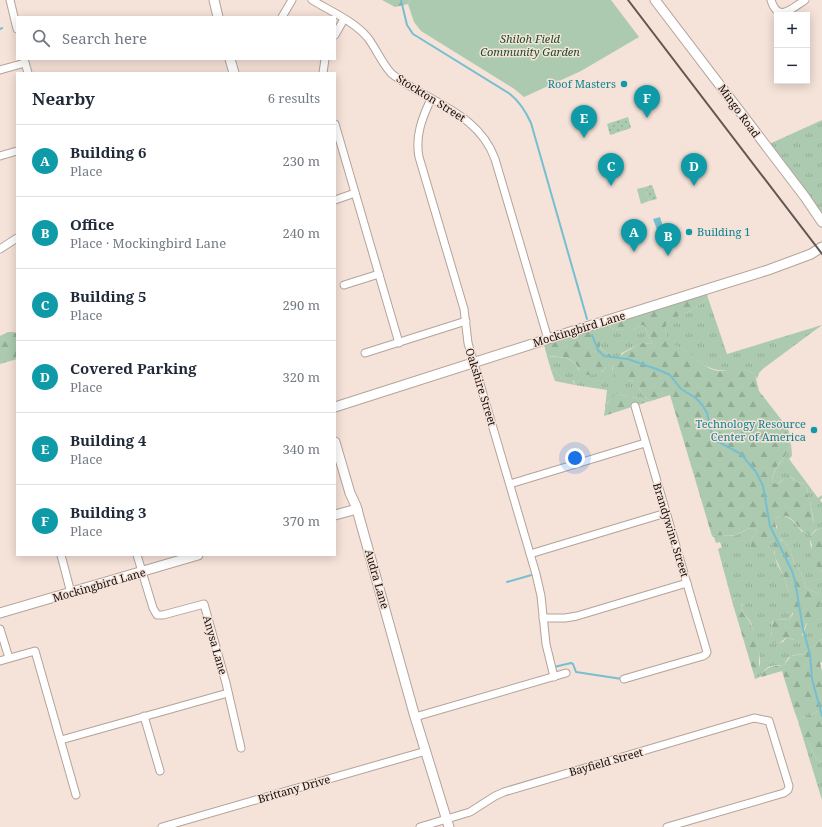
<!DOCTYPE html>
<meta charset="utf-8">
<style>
body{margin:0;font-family:"Noto Serif",serif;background:#f2f2f3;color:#1f2937}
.controls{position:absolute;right:12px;top:12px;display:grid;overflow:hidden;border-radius:0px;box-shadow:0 2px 10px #0003}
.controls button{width:36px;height:36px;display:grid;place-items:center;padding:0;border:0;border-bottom:1px solid #e0e1e3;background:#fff;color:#1f2937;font:20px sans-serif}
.you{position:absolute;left:575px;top:458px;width:14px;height:14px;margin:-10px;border:3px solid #fff;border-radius:50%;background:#1a73e8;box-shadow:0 0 0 6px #1a73e833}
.badge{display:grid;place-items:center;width:26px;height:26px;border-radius:50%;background:#448c92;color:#fff;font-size:13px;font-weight:700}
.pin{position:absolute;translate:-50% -33px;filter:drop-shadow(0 1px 2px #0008)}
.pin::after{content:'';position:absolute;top:21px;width:14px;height:12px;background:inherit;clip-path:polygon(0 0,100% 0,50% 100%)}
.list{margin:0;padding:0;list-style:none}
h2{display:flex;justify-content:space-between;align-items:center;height:52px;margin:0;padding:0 16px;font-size:17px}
h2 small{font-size:13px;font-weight:400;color:#747a83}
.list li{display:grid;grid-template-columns:26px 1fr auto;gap:12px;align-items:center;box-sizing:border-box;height:72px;padding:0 16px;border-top:1px solid #e0e1e3}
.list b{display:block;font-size:15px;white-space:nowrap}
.list p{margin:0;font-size:13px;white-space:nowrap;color:#747a83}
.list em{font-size:13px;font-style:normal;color:#747a83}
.icon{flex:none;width:22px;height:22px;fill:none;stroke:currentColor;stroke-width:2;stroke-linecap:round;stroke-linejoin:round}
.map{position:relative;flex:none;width:822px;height:827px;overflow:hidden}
.search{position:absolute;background:#fff;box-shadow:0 2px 10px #0003;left:16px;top:16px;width:320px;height:44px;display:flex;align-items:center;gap:10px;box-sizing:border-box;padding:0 14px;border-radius:0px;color:#747a83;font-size:15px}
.panel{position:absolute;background:#fff;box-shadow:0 2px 10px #0003;left:16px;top:72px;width:320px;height:484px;border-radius:0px}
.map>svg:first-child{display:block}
.grass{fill:url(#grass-tufts);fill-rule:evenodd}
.forest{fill:url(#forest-firs)}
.park{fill:url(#park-dots)}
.garden{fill:#abcab0}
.water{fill:#76bfd0}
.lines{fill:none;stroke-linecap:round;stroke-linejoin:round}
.stream{stroke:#76bfd0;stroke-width:2}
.minor-casing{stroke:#b4a39a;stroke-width:9}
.tertiary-casing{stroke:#b4a39a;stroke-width:11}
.minor{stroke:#fff;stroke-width:7}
.tertiary{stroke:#fff;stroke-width:9}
.rail{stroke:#615752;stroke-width:2}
.culture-dot{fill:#0f9aa8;stroke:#f5e2d8;stroke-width:1.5}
.labels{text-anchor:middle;stroke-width:3;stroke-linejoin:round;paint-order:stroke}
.park-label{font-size:11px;font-style:italic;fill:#174e28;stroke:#f5e2d8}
.culture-label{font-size:11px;fill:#0d838f;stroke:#f5e2d8;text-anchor:end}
.street-label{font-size:11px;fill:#150f0c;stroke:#f5e2d8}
</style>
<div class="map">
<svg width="822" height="827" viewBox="0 0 822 827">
<defs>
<pattern id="grass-tufts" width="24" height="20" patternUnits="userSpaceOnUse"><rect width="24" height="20" fill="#abcab0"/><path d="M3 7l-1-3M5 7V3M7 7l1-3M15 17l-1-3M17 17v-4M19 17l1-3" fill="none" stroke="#92ac96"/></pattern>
<pattern id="forest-firs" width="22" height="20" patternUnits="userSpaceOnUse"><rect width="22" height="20" fill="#abcab0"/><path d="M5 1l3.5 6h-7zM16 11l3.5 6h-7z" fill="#92ac96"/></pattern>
<pattern id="park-dots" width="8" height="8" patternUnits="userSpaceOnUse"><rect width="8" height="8" fill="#abcab0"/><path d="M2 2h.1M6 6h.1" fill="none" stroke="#92ac96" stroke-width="1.8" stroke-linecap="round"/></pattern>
</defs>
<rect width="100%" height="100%" fill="#f5e2d8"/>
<g class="grass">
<path d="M822 120V214L816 209 765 146Z"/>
<path d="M708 298 727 354 822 325 764 368 759 373 757 379C749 363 731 372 718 370 704 368 694 357 684 350 680 347 674 345 669 344 659 316 672 321 690 311 697 307 702 302 708 298Z"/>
<path d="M606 321C610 331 616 329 625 330 627 330 630 330 632 330 637 329 638 325 644 325L652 344 644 343 639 344 622 353 613 365 612 370 635 383 645 397 651 401 647 402 641 399 617 394 608 401 607 407 605 409 607 390 575 385 574 381 561 378 556 371 551 370 547 356C560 358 574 355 579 371L602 372C609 365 610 364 610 354 600 349 600 348 598 337L584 328Z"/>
<path d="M791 443 792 456 789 459 818 498 822 495V498L820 500 822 503V528L815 530 810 536C810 547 813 565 822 572V639L804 654 794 655 788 658 784 665C778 665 772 665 767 668 761 673 764 676 755 679L754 675C766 665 757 648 753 636 752 632 753 627 751 623 748 617 742 613 741 607L743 604 735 598 732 601 718 549 722 547 720 542 716 543 714 537 712 536C719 534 725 536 732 536 740 535 745 528 753 528L757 530 756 533 750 541 751 548H769L777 527 775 521V518C788 511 795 523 802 532L814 523 810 500 808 496 807 488 804 484 797 482 791 477 782 480 778 484 774 483 772 479C775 465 788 456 791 443ZM780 539 784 541 790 549 794 563 801 572 806 588 819 594 818 609 808 620 803 635 793 640 787 637 783 642 777 643 771 634 772 622 778 619 789 620 794 610 793 601 788 590 784 577 777 564 774 552Z"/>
<path d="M804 705 817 708V711C811 716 803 716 798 721L794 710 798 706Z"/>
<path d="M804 741 809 743 815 757 822 762V800Z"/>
</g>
<g class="forest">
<path d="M382 0H410L408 4 395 7Z"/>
<path d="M706 290 708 298C702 302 697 307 690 311 673 321 659 316 669 343 685 346 696 362 711 369 729 376 736 359 755 375L759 391 787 427C800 452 776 458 772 479L774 483 778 484 786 477 789 476 797 482 806 485 808 496 810 500 813 520 815 525 813 530 807 533C795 529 793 509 775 518V521L777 532 774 537 769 548 766 550 756 553 751 548 750 541 756 533 757 530 753 528C745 528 742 533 735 535 728 537 720 534 712 536L670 395 651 401 645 397 638 387 632 381 627 379H618C605 367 618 356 629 350 633 348 638 343 643 343 646 343 649 344 652 344L644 325C638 325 637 329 632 330 630 330 627 330 625 330 616 329 610 331 606 321Z"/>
<path d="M584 328C589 330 596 332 598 337 603 348 595 346 610 354L611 359C606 373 595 377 581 374 579 371 579 369 577 366 572 356 557 357 547 356L543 341Z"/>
<path d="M8 332H13L17 333V359L0 364V336Z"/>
<path d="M551 370 556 371 561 378C568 379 572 377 575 385L555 381Z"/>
<path d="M617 394 641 399 647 402 604 416 605 409 607 407C608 399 610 397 617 394Z"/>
<path d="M822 528V572C816 568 815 561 810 555L812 545 810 539V536L816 530Z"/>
<path d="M778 539 784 541 790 549 794 563 801 572 806 588 819 594 821 600 818 609 806 624 801 638 796 641 787 637C782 640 781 645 774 642 771 635 769 626 775 619L789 620 793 614V605L788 590 784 577 775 557 774 543Z"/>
<path d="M738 596 742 597 744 600 741 607 742 611 750 622 752 628 759 653V670L754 675 732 601Z"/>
<path d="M822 639V662L820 663 822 671V762L815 757 809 743 804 741 798 721C803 716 811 716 817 711V708C807 708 802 703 794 710L782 671 761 677C765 666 774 666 784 665L791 656 804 654Z"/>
</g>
<g class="park">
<path d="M628 117 631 128 610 135 607 124Z"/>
<path d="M652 185 657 199 649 201 645 187Z"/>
</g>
<g class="garden">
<path d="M410 0H611L639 37 581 71 524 97 513 88 421 31 414 22 408 4Z"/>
<path d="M645 187 649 201 641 204 637 189Z"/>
</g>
<path class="water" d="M660 217 665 233 659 235 653 219Z"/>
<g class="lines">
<g class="stream">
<path d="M401 0 407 25 413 34 510 94C520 102 526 112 531 123L587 319"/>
<path d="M0 29 2 28"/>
<path d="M592 335 598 350 604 356 628 359 659 370 670 375 681 389 696 398 703 406 707 413 712 435 715 440 741 454 756 472 763 486 770 526 792 571 795 581 803 629 810 654 812 679 822 716"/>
<path d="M507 582 535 574"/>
<path d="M554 667 571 663 573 664 576 672 622 679"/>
</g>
<defs>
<g id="minor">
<path d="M10 0 17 29"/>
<path d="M312 0C330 11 354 21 368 38 377 50 382 64 392 74 429 103 478 112 495 159L548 339"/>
<path d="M771 0C778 23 791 9 805 0"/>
<path d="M282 17 292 0"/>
<path d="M335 35 344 19"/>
<path d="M24 59 28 73"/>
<path d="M0 70 25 63"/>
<path d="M323 73 325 59"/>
<path d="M431 99C422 118 415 136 419 157L464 309 468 343 536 574 541 596 546 644 554 677"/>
<path d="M335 124 399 343"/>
<path d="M0 156 17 151"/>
<path d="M335 200 355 193"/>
<path d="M0 249 17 238"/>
<path d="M344 285 379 274"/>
<path d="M365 353 466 321"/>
<path d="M510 484 645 443"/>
<path d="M530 554 666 513"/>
<path d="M61 555 71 593"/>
<path d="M137 555 153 608 157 615H163L204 604 226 683 241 748"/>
<path d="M543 618H565L577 616 687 583"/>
<path d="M0 629 9 658"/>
<path d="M0 661 35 651 76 795"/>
<path d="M624 679 703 656 706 654 707 652 635 406"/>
<path d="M144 716 160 771"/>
<path d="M415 717 566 673"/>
<path d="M61 740 228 693"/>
<path d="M162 827 426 751"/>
<path d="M420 827 470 812 495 796 504 792 754 718 769 721 789 786 788 790 784 793 667 827"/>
</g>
<g id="tertiary">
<path d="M214 0 218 17"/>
<path d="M655 0 805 197 822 222"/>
<path d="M230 59 234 73"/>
<path d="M335 407 554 337 768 270 811 254 822 247"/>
<path d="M335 442 350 493 356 506 415 717 449 827"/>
<path d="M335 515 357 509"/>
<path d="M0 613 198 555"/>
</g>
</defs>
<use href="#minor" class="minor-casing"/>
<use href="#tertiary" class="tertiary-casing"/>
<use href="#minor" class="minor"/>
<use href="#tertiary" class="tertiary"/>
<path class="rail" d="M628 0 822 254"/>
</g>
<g class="culture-dot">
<circle cx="624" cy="84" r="4"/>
<circle cx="689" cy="232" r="4"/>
<circle cx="814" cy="430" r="4"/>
</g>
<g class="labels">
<g class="park-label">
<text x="530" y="43">Shiloh Field<tspan x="530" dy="13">Community Garden</tspan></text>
</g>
<g class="culture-label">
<text x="616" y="88">Roof Masters</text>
<text x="697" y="236" text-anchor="start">Building 1</text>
<text x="806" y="428">Technology Resource<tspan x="806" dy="13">Center of America</tspan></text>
</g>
<g class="street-label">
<text transform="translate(431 98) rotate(32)" y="4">Stockton Street</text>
<text transform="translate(739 111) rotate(54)" y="4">Mingo Road</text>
<text transform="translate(579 329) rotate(-17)" y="4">Mockingbird Lane</text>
<text transform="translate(481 387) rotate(73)" y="4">Oakshire Street</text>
<text transform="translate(671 530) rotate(73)" y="4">Brandywine Street</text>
<text transform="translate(377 579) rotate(74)" y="4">Audra Lane</text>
<text transform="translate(99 585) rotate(-16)" y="4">Mockingbird Lane</text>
<text transform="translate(215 645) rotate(74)" y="4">Anysa Lane</text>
<text transform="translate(606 762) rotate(-16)" y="4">Bayfield Street</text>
<text transform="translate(294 789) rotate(-16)" y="4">Brittany Drive</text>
</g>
</g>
</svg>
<div class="controls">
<button>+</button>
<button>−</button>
</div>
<div class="you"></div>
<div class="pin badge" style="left:634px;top:252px;background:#0f9aa8">A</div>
<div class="pin badge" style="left:668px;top:256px;background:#0f9aa8">B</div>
<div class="pin badge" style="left:611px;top:186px;background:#0f9aa8">C</div>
<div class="pin badge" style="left:694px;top:186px;background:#0f9aa8">D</div>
<div class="pin badge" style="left:584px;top:138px;background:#0f9aa8">E</div>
<div class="pin badge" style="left:647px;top:118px;background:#0f9aa8">F</div>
<div class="search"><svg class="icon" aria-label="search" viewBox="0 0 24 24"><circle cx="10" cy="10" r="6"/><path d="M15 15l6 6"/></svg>Search here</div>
<section class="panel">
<h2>Nearby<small>6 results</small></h2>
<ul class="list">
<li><span class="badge" style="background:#0f9aa8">A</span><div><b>Building 6</b><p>Place</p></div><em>230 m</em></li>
<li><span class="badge" style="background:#0f9aa8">B</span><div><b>Office</b><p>Place · Mockingbird Lane</p></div><em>240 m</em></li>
<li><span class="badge" style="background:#0f9aa8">C</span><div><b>Building 5</b><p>Place</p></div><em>290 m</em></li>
<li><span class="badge" style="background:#0f9aa8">D</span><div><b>Covered Parking</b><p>Place</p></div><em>320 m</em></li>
<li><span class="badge" style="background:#0f9aa8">E</span><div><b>Building 4</b><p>Place</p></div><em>340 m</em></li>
<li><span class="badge" style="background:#0f9aa8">F</span><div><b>Building 3</b><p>Place</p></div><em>370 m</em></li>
</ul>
</section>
</div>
